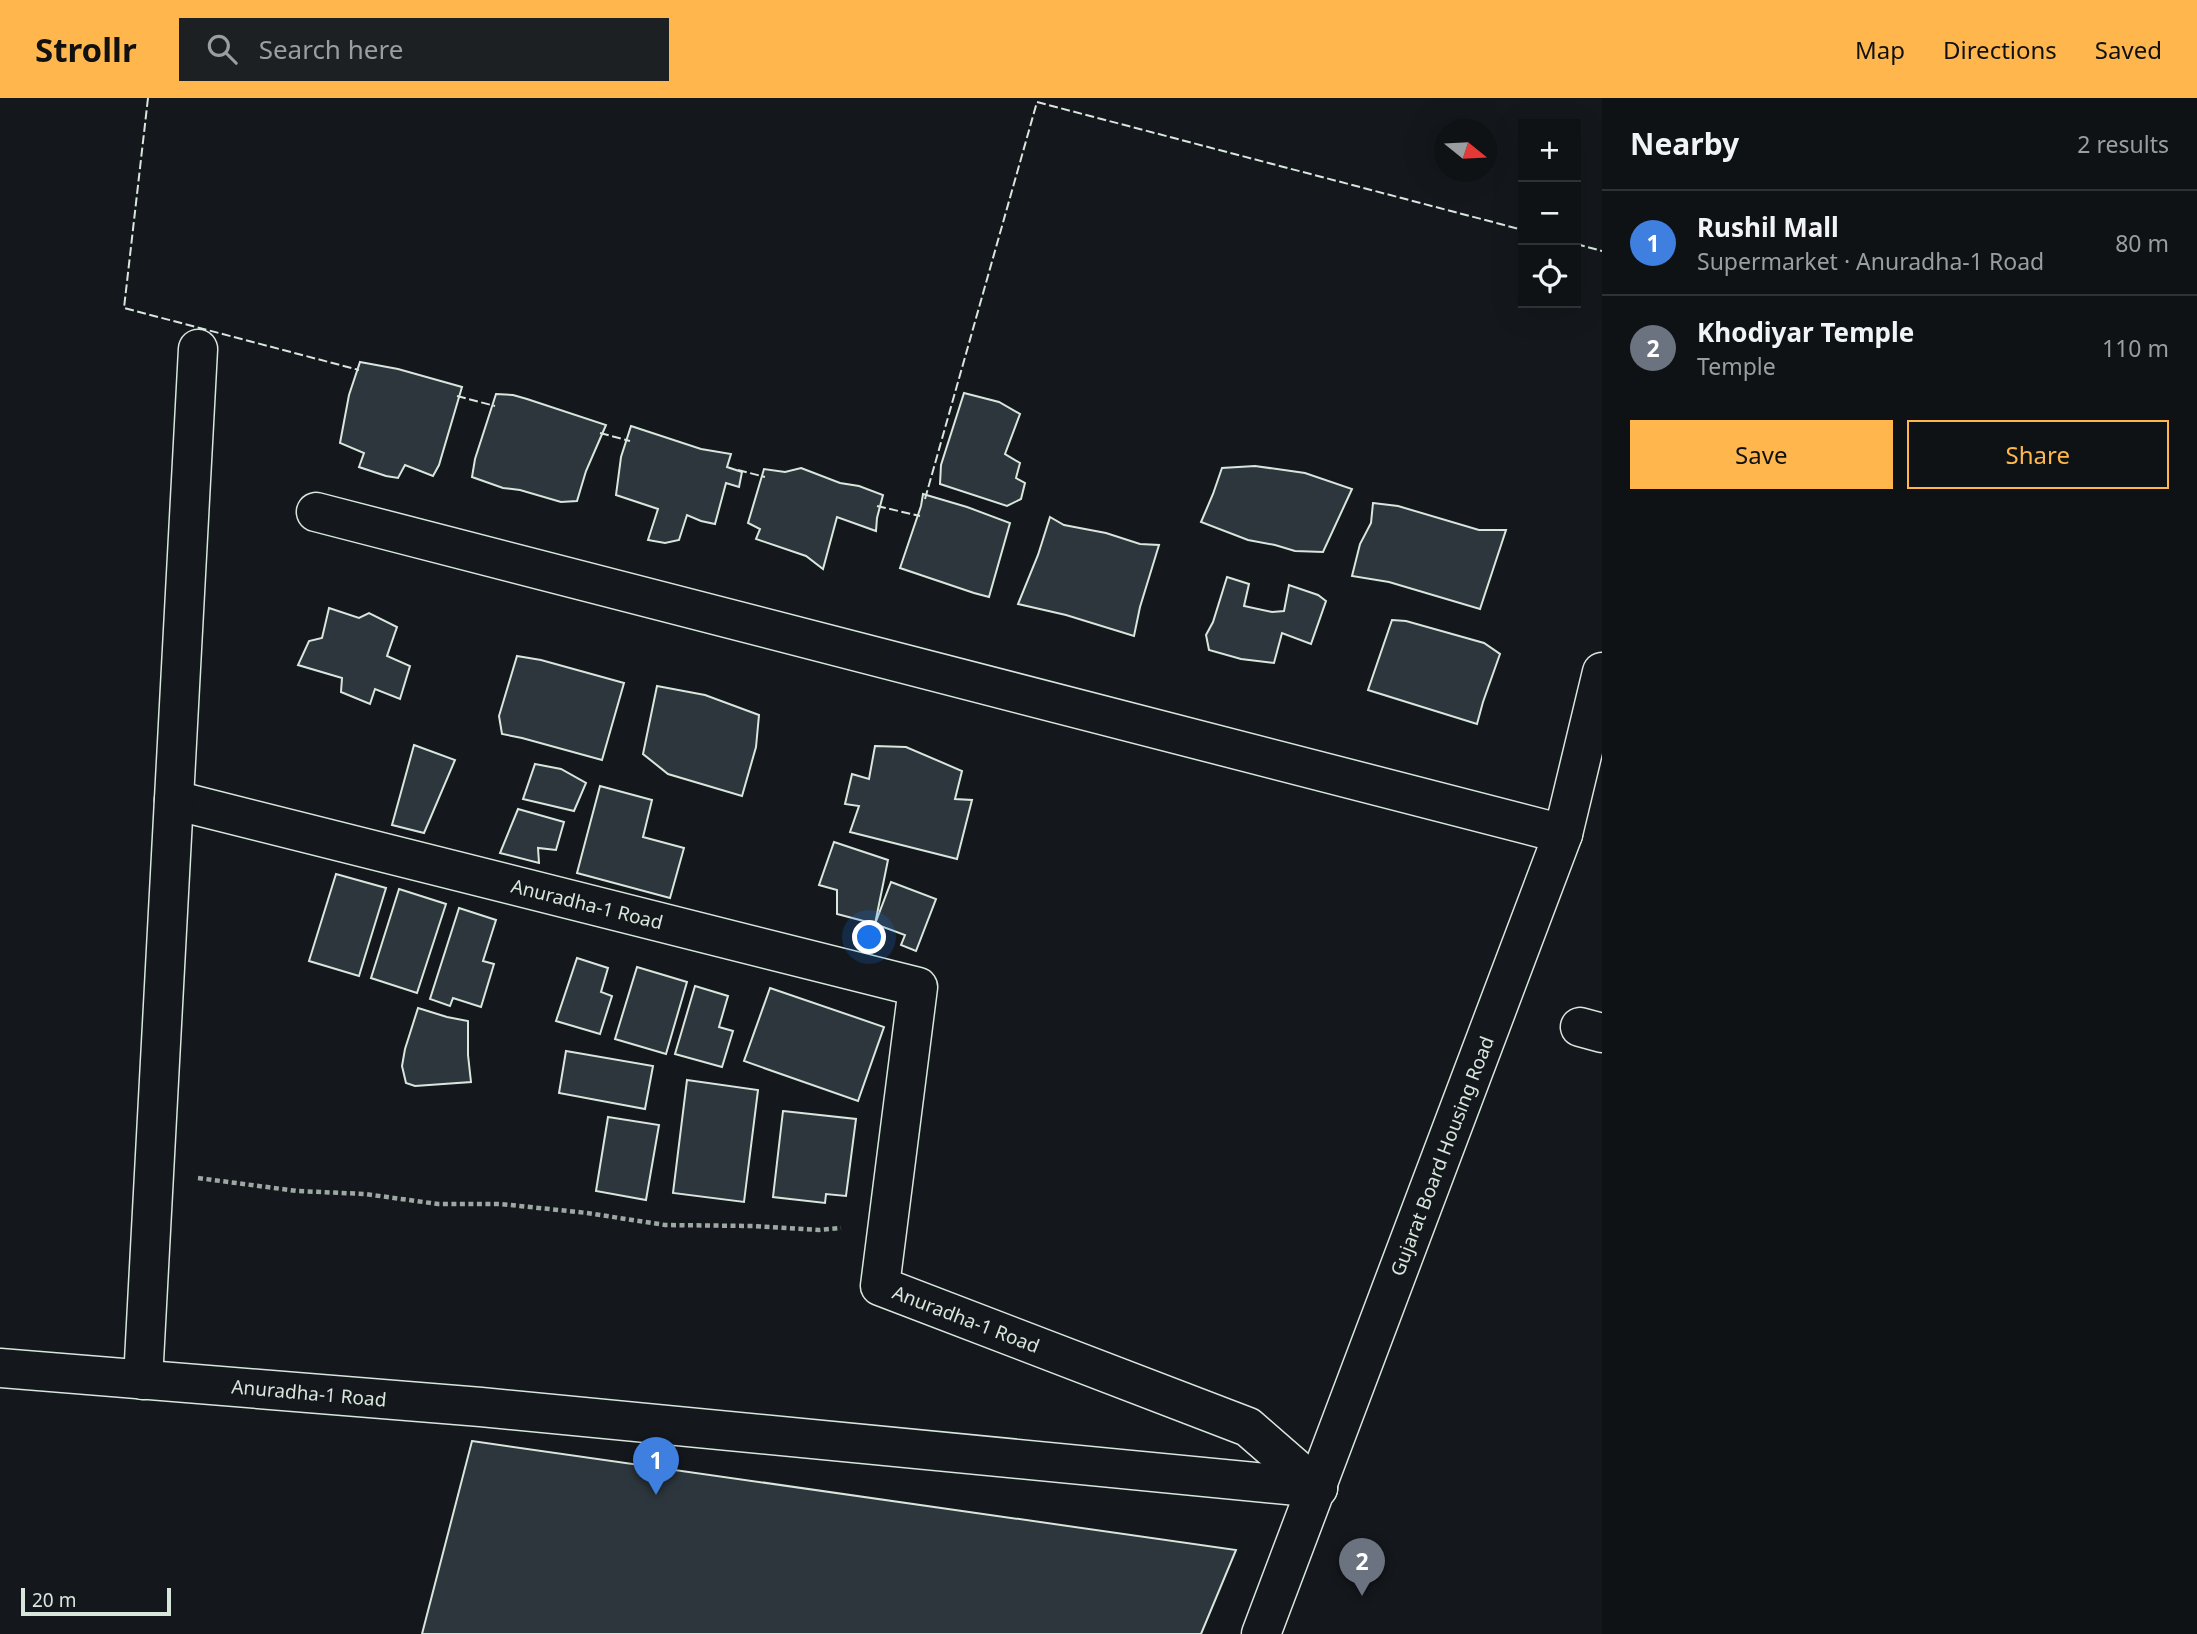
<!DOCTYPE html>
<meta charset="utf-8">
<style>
body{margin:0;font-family:"Noto Sans",sans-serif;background:#1d2022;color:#f1f3f6}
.controls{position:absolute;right:21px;top:21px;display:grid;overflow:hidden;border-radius:0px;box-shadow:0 7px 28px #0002}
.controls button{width:63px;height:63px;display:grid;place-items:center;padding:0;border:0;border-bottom:2px solid #2f3234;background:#0f1215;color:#f1f3f6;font:35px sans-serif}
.compass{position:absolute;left:1434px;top:21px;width:63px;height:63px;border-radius:50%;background:#0f1215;box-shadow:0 7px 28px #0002;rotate:108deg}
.scale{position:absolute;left:21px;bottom:18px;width:150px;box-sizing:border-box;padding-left:7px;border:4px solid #d8e6dc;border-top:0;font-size:19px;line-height:24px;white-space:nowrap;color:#d8e6dc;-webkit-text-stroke:5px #14181c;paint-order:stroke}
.you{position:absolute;left:870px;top:840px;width:24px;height:24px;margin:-18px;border:5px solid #fff;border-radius:50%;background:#1a73e8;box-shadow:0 0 0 10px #1a73e833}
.badge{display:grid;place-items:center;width:46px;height:46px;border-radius:50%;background:#ffb74d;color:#fff;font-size:23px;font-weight:700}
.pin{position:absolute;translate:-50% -58px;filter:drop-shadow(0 2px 4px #0008)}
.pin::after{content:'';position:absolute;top:37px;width:24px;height:21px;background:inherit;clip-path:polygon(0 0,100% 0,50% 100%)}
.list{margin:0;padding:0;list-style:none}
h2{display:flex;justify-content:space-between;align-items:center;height:91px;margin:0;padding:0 28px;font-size:30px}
h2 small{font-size:23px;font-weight:400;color:#9b9ea0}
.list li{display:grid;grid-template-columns:46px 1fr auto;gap:21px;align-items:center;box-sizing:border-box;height:105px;padding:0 28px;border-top:2px solid #2f3234}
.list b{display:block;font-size:26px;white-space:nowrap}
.list p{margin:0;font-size:23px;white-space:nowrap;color:#9b9ea0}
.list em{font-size:23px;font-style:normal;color:#9b9ea0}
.actions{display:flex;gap:14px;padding:21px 28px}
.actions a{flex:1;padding:16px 0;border:2px solid #ffb74d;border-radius:0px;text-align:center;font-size:24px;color:#ffb74d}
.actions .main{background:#ffb74d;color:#111}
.icon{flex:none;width:38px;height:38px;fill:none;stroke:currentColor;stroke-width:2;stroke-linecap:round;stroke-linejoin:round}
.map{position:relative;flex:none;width:1602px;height:1536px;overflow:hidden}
header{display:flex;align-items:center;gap:42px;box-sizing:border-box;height:98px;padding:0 35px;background:#ffb74d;color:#111}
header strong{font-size:33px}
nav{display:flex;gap:38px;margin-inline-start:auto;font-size:24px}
.search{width:490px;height:63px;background:#1d2022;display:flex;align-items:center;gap:18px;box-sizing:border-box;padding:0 24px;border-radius:0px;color:#9b9ea0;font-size:26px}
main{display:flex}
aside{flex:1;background:#0f1215}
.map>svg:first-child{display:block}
.building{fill:#2c363c;stroke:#d8e6dc;stroke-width:2}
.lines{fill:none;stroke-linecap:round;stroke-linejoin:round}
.minor-casing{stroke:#d8e6dc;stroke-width:41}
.path{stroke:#9da8a2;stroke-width:4.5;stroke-dasharray:5 3.5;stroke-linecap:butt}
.minor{stroke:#14181c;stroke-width:38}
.fence{stroke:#d8e6dc;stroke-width:2;stroke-dasharray:9 3.5;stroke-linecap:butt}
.labels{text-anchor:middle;stroke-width:5;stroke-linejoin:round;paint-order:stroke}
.street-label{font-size:19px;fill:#d8e6dc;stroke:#14181c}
</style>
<header>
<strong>Strollr</strong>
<div class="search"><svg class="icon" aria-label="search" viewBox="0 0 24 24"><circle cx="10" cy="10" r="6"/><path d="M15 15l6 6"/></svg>Search here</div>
<nav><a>Map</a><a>Directions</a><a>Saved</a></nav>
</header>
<main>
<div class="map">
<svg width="1602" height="1536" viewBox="0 0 1602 1536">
<rect width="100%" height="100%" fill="#14181c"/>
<g class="building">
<path d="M360 264 398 271 462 289 439 367 433 378 405 367 398 380 386 378 359 369 364 355 340 345 349 297Z"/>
<path d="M964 295 999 304 1020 316 1005 356 1020 365 1016 380 1025 385 1021 401 1007 408 940 386 941 367Z"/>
<path d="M496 296 513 297 527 301 606 327 586 373 577 403 561 404 520 392 503 390 472 379 475 361Z"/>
<path d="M631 328 701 351 731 356 727 369 742 374 739 389 726 385 715 426 701 423 687 417 679 442 665 445 648 442 658 411 616 397 621 359Z"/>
<path d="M1255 368 1305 375 1352 391 1323 454 1295 453 1275 447 1248 442 1201 424 1213 396 1222 370Z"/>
<path d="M801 370 840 385 859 388 883 397 877 420 876 433 837 419 823 471 806 458 756 441 760 431 748 425 764 371 785 374Z"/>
<path d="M923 396 967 409 1010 425 989 499 974 495 900 470 921 408Z"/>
<path d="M1373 405 1398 408 1479 432H1506L1480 511 1389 484 1352 478 1360 446 1371 425Z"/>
<path d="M1050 419 1064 427 1106 435 1140 446 1159 447 1140 509 1134 538 1066 517 1018 506 1038 457Z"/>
<path d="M1227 479 1249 486 1244 508 1272 514 1284 513 1289 487 1318 497 1326 503 1311 546 1282 535 1274 565 1241 561 1209 552 1206 537 1213 524Z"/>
<path d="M329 510 359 520 369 515 397 529 387 558 410 568 400 601 375 591 370 606 341 594 342 580 298 567 309 543 322 540Z"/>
<path d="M1392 522 1406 523 1484 545 1500 556 1483 604 1477 626 1368 592Z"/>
<path d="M517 558 541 562 624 585 602 662 522 640 502 636 499 618Z"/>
<path d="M657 588 705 597 759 617 756 649 742 698 668 676 643 656Z"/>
<path d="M414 647 455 662 424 735 392 727Z"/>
<path d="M875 648 906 649 962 673 955 701 972 702 957 761 850 734 859 708 845 706 852 676 869 681Z"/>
<path d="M535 666 561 671 586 685 574 713 523 701Z"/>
<path d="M600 688 652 702 643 739 684 750 670 800 577 775Z"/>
<path d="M518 711 564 724 556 752 538 750 539 765 500 755Z"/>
<path d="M834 744 888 762 875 826 837 816V792L819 787Z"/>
<path d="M336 776 386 790 359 878 309 863Z"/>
<path d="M891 784 936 801 916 853 901 847 905 837 875 826Z"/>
<path d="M399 791 446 806 417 895 371 880Z"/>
<path d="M459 810 496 822 483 863 494 866 481 909 453 900 450 908 430 901Z"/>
<path d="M577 860 608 870 601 894 612 898 600 936 556 923Z"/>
<path d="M637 869 687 884 666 956 615 941Z"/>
<path d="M695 888 728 898 719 929 733 933 722 969 675 956Z"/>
<path d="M770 890 884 929 858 1003 744 963Z"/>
<path d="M418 910 447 919 468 923V957L471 984 415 988 406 985 402 968 405 951Z"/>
<path d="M566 953 653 968 645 1011 559 995Z"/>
<path d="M687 982 758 992 744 1104 673 1095Z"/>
<path d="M783 1013 856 1021 846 1098 826 1096 825 1105 773 1099Z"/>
<path d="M608 1019 659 1027 646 1102 596 1093Z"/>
<path d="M472 1343 1236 1452 1201 1536H422Z"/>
</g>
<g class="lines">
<defs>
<g id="minor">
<path d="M316 414 1563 736"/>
<path d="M174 702 918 889 880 1188 1248 1329 1318 1390"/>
<path d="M1580 929 1602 935"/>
<path d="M0 1270 481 1309 1318 1390"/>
<path d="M143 1282 198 251"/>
<path d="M1261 1536 1563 736 1602 574"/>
</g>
</defs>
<use href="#minor" class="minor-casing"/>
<path class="path" d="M198 1080 297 1093 365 1096 438 1106H501L587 1115 665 1127 753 1128 819 1132 841 1130"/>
<use href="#minor" class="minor"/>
<g class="fence">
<path d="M148 0 124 210 359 272"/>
<path d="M1576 146 1602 153"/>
<path d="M457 298 495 308"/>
<path d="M600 335 630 343"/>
<path d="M738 372 765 379"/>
<path d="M925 401 1037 4 1523 132"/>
<path d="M877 408 920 418"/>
</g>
</g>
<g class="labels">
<g class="street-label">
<text transform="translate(587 806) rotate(14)" y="7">Anuradha-1 Road</text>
<text transform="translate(1442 1058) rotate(-69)" y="7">Gujarat Board Housing Road</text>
<text transform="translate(966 1221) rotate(21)" y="7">Anuradha-1 Road</text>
<text transform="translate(309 1295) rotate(5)" y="7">Anuradha-1 Road</text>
</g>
</g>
</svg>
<div class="controls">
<button>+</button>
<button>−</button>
<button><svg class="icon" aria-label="locate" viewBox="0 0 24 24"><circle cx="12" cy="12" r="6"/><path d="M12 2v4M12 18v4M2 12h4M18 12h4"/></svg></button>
</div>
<svg class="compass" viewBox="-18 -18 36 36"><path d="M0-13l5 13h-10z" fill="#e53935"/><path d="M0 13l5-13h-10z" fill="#9b9ea0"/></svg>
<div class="scale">20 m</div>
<div class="you"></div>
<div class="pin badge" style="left:656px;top:1397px;background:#3f7fe0">1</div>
<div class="pin badge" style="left:1362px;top:1498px;background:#6b7280">2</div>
</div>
<aside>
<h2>Nearby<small>2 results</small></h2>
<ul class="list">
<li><span class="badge" style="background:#3f7fe0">1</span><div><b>Rushil Mall</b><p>Supermarket · Anuradha-1 Road</p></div><em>80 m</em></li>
<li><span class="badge" style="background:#6b7280">2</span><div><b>Khodiyar Temple</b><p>Temple</p></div><em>110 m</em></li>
</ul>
<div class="actions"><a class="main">Save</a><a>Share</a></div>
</aside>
</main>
